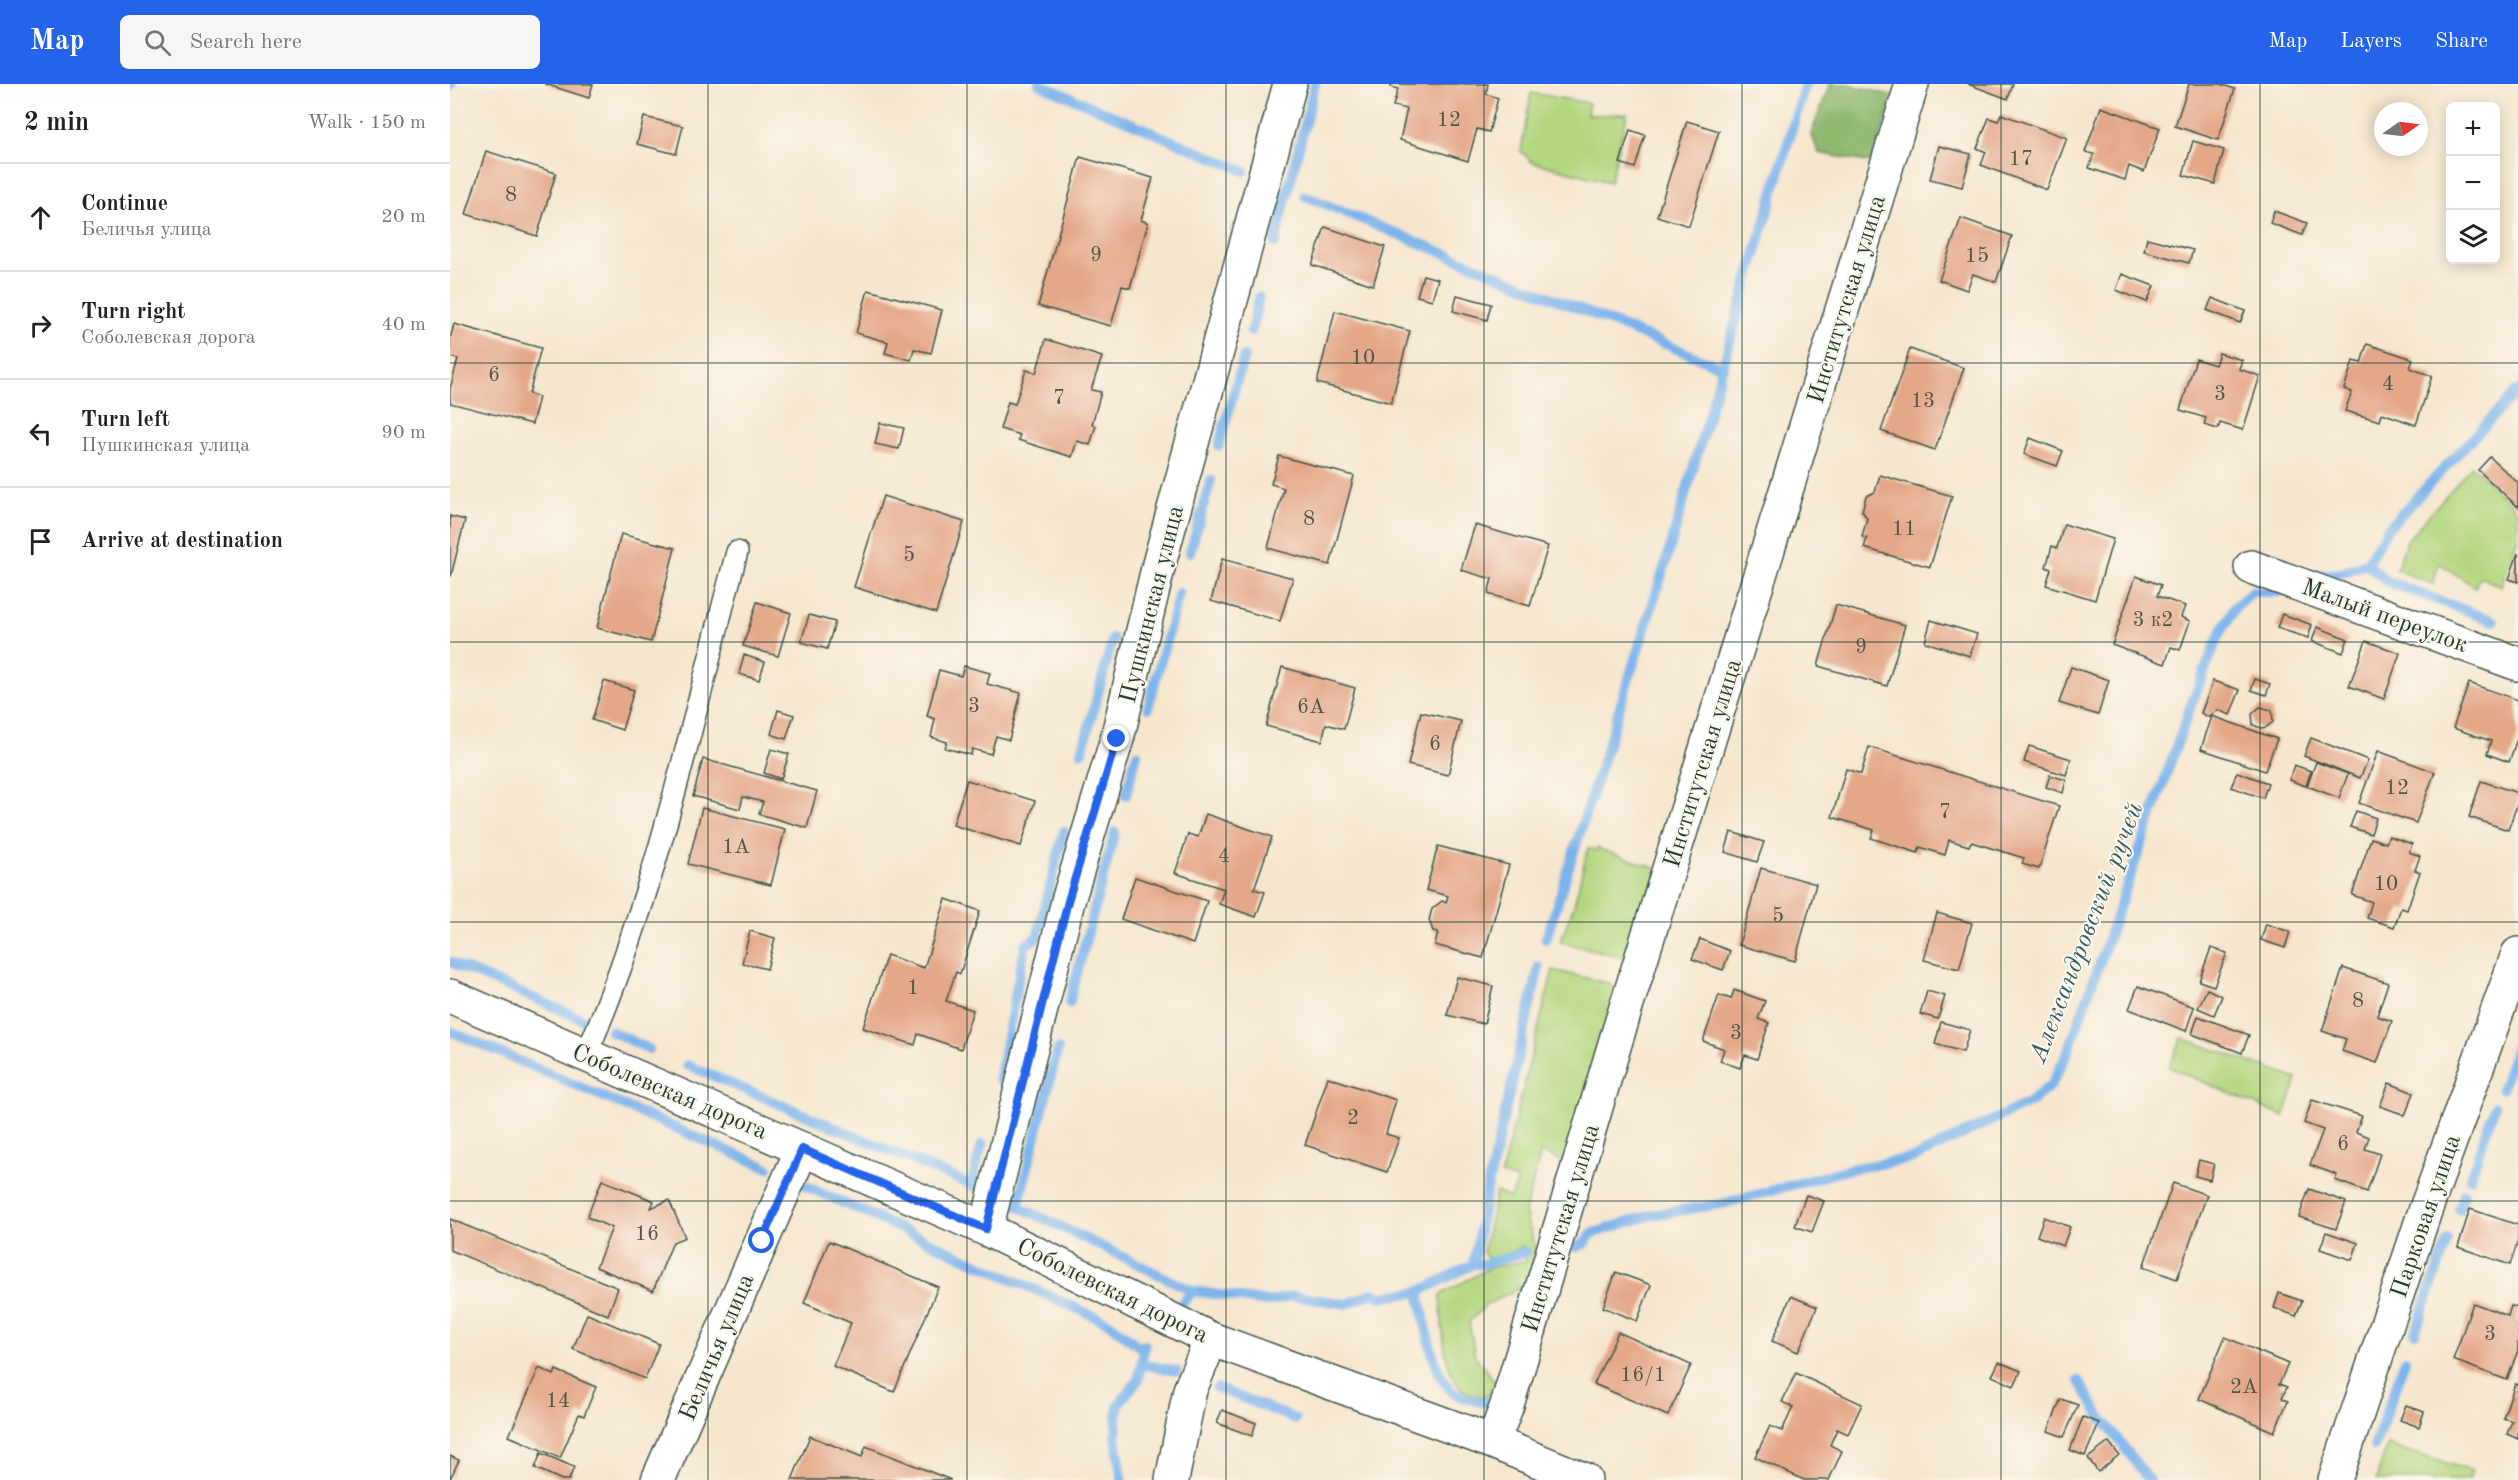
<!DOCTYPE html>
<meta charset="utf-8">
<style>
body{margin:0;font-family:"Old Standard TT",serif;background:#f6f6f6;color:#222}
.controls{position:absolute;right:18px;top:18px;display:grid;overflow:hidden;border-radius:9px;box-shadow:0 3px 15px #0003}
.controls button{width:54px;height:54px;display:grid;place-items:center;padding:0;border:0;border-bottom:2px solid #e0e0e0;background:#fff;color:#222;font:30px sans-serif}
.compass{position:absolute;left:1924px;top:18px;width:54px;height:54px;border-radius:50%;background:#fff;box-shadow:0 3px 15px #0003;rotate:76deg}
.stop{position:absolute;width:18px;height:18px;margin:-14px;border:4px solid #2563eb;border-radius:50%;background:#fff}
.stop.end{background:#2563eb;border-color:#fff;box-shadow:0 2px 6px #0008}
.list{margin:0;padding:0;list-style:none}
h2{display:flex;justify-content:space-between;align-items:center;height:78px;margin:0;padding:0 24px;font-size:26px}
h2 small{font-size:20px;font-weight:400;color:#767676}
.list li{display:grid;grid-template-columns:39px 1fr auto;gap:18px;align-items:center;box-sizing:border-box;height:108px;padding:0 24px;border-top:2px solid #e0e0e0}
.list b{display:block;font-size:22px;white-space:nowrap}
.list p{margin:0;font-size:20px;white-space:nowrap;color:#767676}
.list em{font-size:20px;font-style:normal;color:#767676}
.icon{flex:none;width:33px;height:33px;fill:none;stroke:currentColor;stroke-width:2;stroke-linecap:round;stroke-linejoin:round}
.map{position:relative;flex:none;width:2068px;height:1396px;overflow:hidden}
header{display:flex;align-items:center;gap:36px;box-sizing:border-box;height:84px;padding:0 30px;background:#2563eb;color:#fff}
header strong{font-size:28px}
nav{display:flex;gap:33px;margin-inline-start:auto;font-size:21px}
.search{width:420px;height:54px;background:#f6f6f6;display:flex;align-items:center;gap:15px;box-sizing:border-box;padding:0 21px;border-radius:9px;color:#767676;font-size:22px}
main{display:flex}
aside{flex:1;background:#fff}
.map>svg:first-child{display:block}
.green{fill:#b4d67f;stroke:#6a8a5a;stroke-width:1.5}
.forest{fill:#8fb76e;stroke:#577a51;stroke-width:1.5}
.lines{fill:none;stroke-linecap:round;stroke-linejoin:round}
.stream{stroke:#7cb3eb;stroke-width:10}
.building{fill:#e4a789}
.service-casing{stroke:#3f564b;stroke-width:24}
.minor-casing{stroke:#3f564b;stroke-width:36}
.tertiary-casing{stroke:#3f564b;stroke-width:36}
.service{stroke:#fff;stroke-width:21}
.minor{stroke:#fff;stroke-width:33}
.tertiary{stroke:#fff;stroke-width:33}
.route{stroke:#2563eb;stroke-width:8}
.grid{fill:none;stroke:#1f3d34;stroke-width:1.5;stroke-opacity:0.55}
.labels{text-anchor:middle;stroke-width:4.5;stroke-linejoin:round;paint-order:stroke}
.number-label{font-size:21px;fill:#505849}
.street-label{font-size:24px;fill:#1f3d34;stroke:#fbf7ec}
.water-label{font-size:26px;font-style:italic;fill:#365a62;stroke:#fbf7ec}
</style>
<header>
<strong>Map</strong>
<div class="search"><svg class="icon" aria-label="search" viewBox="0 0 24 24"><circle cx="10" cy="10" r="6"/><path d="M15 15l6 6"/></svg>Search here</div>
<nav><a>Map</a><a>Layers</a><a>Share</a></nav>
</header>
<main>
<aside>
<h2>2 min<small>Walk · 150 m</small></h2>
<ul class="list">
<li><svg class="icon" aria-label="ahead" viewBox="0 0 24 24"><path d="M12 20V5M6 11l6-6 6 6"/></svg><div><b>Continue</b><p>Беличья улица</p></div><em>20 m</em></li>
<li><svg class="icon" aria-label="right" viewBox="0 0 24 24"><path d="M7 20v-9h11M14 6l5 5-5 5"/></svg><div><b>Turn right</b><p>Соболевская дорога</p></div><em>40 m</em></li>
<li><svg class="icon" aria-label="left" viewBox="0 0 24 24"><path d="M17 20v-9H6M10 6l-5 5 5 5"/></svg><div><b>Turn left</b><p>Пушкинская улица</p></div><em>90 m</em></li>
<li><svg class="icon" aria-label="arrive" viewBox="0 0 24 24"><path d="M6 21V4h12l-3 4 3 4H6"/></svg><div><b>Arrive at destination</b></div></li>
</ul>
</aside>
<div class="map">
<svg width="2068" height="1396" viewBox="0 0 2068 1396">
<rect width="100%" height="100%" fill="#fbf7ec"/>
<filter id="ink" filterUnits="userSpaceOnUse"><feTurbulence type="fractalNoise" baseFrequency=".0167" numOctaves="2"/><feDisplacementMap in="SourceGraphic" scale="12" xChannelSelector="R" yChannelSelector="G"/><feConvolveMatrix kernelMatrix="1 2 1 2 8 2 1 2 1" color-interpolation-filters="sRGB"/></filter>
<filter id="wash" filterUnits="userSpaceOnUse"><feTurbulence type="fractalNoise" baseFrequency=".008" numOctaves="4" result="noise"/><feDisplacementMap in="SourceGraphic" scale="24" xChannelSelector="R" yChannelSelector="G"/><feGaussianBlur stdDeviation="1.35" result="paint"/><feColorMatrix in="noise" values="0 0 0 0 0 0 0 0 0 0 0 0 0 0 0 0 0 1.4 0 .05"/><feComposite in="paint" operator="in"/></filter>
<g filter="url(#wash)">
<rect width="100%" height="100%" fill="#f6e6ce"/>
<g class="green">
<path d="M1081 9 1139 19 1137 31 1177 30 1160 98 1082 78 1071 67Z"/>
<path d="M2022 382 2068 427V454L2051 502 2030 493 2025 503 1989 479 1983 500 1946 486 1957 456Z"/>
<path d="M1138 764 1146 767 1147 764 1208 785 1182 875 1110 858 1124 821Z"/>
<path d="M1103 886 1161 900 1169 916 1114 1078 1091 1068 1075 1128 1087 1171 1077 1200 1036 1221 1019 1238 1025 1272 1047 1300 1037 1312C989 1317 994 1244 990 1211L1039 1184 1076 1177 1073 1162 1042 1178 1033 1169 1046 1108 1061 1114 1068 1096 1051 1091Z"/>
<path d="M1732 954 1847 995 1834 1033 1719 983Z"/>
<path d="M1937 1361 2022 1387 2019 1396H1926Z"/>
</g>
<path class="forest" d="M1380 0H1399L1444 12 1421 79 1369 69 1361 50Z"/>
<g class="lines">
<g class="stream">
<path d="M589 0 794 87"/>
<path d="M0 3 1 0"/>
<path d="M855 112 1273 284"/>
<path d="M825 159 865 0"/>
<path d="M801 248 809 213"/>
<path d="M769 362 794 272"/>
<path d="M754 421 761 396"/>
<path d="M740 468 752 428"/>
<path d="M1917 479 1936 497 2044 537"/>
<path d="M1857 492 1892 489 1917 479 1937 445 2068 306"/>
<path d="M698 624 729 509"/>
<path d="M632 668 663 554"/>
<path d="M676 711 687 670"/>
<path d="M1096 855 1215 481 1355 0"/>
<path d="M0 878 136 937"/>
<path d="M619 919 665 748"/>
<path d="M0 947 318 1084"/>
<path d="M161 947 199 965"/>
<path d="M608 965 568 1122 743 1207"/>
<path d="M237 981 526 1103"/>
<path d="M549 995 575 861 587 853 614 747"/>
<path d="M2052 1005 2068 956"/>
<path d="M2020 1094 2045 1022"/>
<path d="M521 1101 532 1060"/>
<path d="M356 1102 661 1240 692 1265"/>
<path d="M2009 1125 2014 1110"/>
<path d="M1125 1163 1134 1160 1141 1150 1201 1131 1276 1119 1400 1085 1464 1074 1580 1018 1601 1001 1618 968 1742 618 1768 554 1785 523 1802 508H1829"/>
<path d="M1023 1180 1037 1105 1089 883"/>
<path d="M969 1208C975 1235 981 1285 1000 1305 1010 1315 1026 1317 1039 1319"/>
<path d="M732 1219 743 1207 818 1218 842 1212 897 1220 923 1209 931 1213 969 1208 1023 1180H1034L1076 1168"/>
<path d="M1965 1249 1998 1156"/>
<path d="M691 1280 727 1287"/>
<path d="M1629 1297 1651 1333 1699 1396"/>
<path d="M767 1304 845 1335"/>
<path d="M1924 1363 1955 1276"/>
<path d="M672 1396 666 1352 668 1321 688 1296 695 1261"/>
</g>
</g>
<g id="blocks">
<g class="building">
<path d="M95 0H143L139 14Z"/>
<path d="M942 0H1038L1036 10 1048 14 1039 48 1027 45 1018 77 950 56 957 25 943 22 948 5 941 3Z"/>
<path d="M1518 0H1563L1558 15Z"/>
<path d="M1739 0H1770L1785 5 1768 56 1725 42Z"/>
<path d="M1651 23 1710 44 1694 88 1679 82 1675 96 1639 84 1644 70 1635 68Z"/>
<path d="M1551 30 1617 54 1597 106 1531 81 1536 68 1527 64 1539 34 1548 37Z"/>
<path d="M194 33 233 42 226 70 187 60Z"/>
<path d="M1237 37 1269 47 1239 142 1207 132Z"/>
<path d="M1180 46 1195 51 1185 84 1170 79Z"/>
<path d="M1743 57 1774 66 1765 100 1733 91Z"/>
<path d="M1489 62 1521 70 1512 103 1480 95Z"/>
<path d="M36 67 106 89 87 152 16 130Z"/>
<path d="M630 73 703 94 691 136 698 139 680 204 672 202 661 242 588 222Z"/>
<path d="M1824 127 1857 139 1852 151 1820 139Z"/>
<path d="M1511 134 1562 152 1546 198 1523 190 1517 206 1489 196Z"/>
<path d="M875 143 935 163 923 201 862 181Z"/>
<path d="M1697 154 1743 166 1739 179 1694 167Z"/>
<path d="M1672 190 1704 202 1697 218 1666 206Z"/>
<path d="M973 191 988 195 982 216 967 212Z"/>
<path d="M418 206 492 226 481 269 464 265 461 276 435 269 438 258 406 249Z"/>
<path d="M1007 211 1041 220 1037 236 1003 227Z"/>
<path d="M1762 214 1795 227 1790 239 1757 226Z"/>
<path d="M885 227 960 247 941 319 867 299Z"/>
<path d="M4 240 91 264 79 310 89 313 82 340 0 319V305L8 275 0 273V255Z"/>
<path d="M596 255 652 273 641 306 651 308 642 340 646 342 640 361 627 357 622 373 568 356 570 351 550 345 558 318 565 320 576 286 586 289Z"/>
<path d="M1917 260 1963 275 1960 284 1982 292 1966 341 1932 329 1930 337 1895 327 1902 308 1894 305 1903 277 1911 279Z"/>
<path d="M1460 265 1514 284 1485 366 1431 347Z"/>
<path d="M1769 269 1792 276 1789 285 1810 292 1793 346 1770 339 1768 345 1754 341 1756 334 1730 326 1746 275 1765 281Z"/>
<path d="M430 339 454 344 449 365 425 360Z"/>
<path d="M1580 354 1613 367 1607 382 1574 370Z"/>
<path d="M829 372 904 392 880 481 818 464 834 404 821 400Z"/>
<path d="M2040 373 2068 399V423L2028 386Z"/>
<path d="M1430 391 1502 412 1480 483 1414 464 1417 454 1412 453 1417 434 1412 427 1416 412 1425 408Z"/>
<path d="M433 412 514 438 486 529 404 503Z"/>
<path d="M0 432 15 436 1 492H0Z"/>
<path d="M1614 440 1663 455 1645 516 1596 501 1601 485 1596 483 1602 462 1607 464Z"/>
<path d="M1025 441 1098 462 1080 522 1038 510 1042 495 1011 486Z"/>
<path d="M171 450 225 464 201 558 147 544Z"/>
<path d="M2068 469V498L2059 495Z"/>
<path d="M772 475 843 494 830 537 761 517Z"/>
<path d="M1686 492 1711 501 1707 512 1735 522 1731 533 1740 537 1730 566 1721 563 1715 580 1662 561Z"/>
<path d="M307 518 341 529 328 572 293 562Z"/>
<path d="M1386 521 1455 541 1437 602 1368 582Z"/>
<path d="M1832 530 1862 541 1858 554 1827 544Z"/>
<path d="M359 531 385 538 377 565 351 558Z"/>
<path d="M1481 536 1527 550 1520 572 1475 558Z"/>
<path d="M1867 543 1898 555 1893 569 1862 557Z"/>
<path d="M1916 557 1950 569 1934 615 1899 602Z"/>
<path d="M294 571 315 578 309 596 289 590Z"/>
<path d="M514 582 540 589 537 600 571 609 559 656 546 652 541 670 522 665 521 671 495 664 497 658 481 653 485 635 477 632 489 586 511 592Z"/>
<path d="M832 583 905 604 894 645 876 640 872 657 816 642Z"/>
<path d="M1621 583 1659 596 1648 631 1609 619Z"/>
<path d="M1805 595 1820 600 1816 611 1801 606Z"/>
<path d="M154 597 184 606 172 646 142 636Z"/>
<path d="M1763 597 1790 606 1780 631 1768 626 1758 633 1751 629Z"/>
<path d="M2019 599 2068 616V652L2059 678 2037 670 2041 657 2003 644Z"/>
<path d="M1810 623 1822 626 1823 638 1814 645 1803 641 1802 630Z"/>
<path d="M328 626 344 631 336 655 321 650Z"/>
<path d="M971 628 1011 637 998 691 958 681Z"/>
<path d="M1762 632 1827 655 1815 687 1751 665Z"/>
<path d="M1861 654 1918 676 1910 694 1854 672Z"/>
<path d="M1579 662 1621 675 1616 691 1574 678Z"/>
<path d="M1419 663 1609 722 1589 785 1572 780 1574 774 1521 758 1519 762 1499 756 1495 771 1470 763 1468 769 1421 754 1424 746 1382 733 1396 685 1411 690Z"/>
<path d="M321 665 339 670 331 695 314 689Z"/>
<path d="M1928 667 1985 688 1966 739 1909 719Z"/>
<path d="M253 675 367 707 357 744 309 730 313 718 293 713 290 725 243 712Z"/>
<path d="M1866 678 1898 690 1889 714 1857 702Z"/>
<path d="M1844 681 1861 687 1856 702 1839 696Z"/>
<path d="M1787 688 1818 699 1813 714 1781 703Z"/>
<path d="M1600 691 1616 696 1613 709 1596 703Z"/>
<path d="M517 696 585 717 571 762 503 741Z"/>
<path d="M2031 697 2068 709V718L2058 746 2019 733Z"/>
<path d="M252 724 335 745 321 801 238 780Z"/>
<path d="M1906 727 1926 734 1921 750 1900 743Z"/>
<path d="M756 730 822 753 804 805 815 808 806 833 769 820 774 805 725 789 738 750 748 753Z"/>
<path d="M1281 748 1314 758 1307 778 1275 768Z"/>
<path d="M1939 752 1962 760 1959 768 1970 772 1965 786 1970 788 1957 826 1951 824 1944 843 1917 834 1922 818 1902 811 1921 754 1936 759Z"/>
<path d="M988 762 1059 781 1033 874 985 861 988 848 983 847 979 836 982 825 992 817 996 819 998 812 976 806Z"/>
<path d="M1311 784 1366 800 1345 877 1289 861Z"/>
<path d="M685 793 757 817 743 860 671 835Z"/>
<path d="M496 815 530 827 510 890 506 888 496 917 523 926 511 965 468 950 465 961 413 944 437 871 474 884Z"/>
<path d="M1487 829 1522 839 1509 885 1474 876Z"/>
<path d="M1816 840 1840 848 1835 864 1811 856Z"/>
<path d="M300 847 325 854 317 885 292 879Z"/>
<path d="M1250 855 1280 867 1273 886 1242 875Z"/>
<path d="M1761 864 1777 869 1764 902 1749 897Z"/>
<path d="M1893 884 1938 899 1927 932 1942 937 1927 979 1892 967 1896 955 1872 947Z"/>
<path d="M1007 893 1043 902 1034 940 997 931Z"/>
<path d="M1688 902 1744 923 1736 947 1679 925Z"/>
<path d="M1757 905 1772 912 1764 931 1748 924Z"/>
<path d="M1284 906 1315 917 1308 935 1319 939 1307 975 1295 971 1290 984 1270 977 1274 965 1253 957 1269 911 1281 915Z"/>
<path d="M1477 907 1495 912 1488 935 1470 930Z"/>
<path d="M1748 932 1799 951 1792 969 1742 950Z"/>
<path d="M1491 938 1520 946 1513 968 1485 960Z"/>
<path d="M878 993 946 1016 936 1050 949 1054 937 1088 855 1061Z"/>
<path d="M1939 999 1964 1009 1955 1031 1930 1022Z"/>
<path d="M1862 1016 1912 1032 1906 1048 1919 1053 1915 1065 1930 1070 1917 1108 1885 1096 1887 1091 1860 1081 1873 1046 1854 1039Z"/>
<path d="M1749 1076 1764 1080 1760 1096 1745 1092Z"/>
<path d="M152 1096 204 1117 201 1124 219 1116 235 1153 223 1158 203 1207 146 1183 162 1144 137 1133Z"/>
<path d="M1723 1099 1757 1111 1727 1195 1693 1183Z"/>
<path d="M1859 1105 1896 1118 1886 1145 1849 1133Z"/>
<path d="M1356 1111 1374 1117 1362 1148 1345 1142Z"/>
<path d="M2020 1125 2068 1141V1157L2060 1181 2008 1163Z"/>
<path d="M1594 1133 1620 1143 1613 1162 1587 1152Z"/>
<path d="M0 1135 168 1204 158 1231 0 1166Z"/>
<path d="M1876 1148 1908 1159 1902 1176 1870 1165Z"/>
<path d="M379 1157 488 1203 444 1308 383 1282 401 1239 354 1219Z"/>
<path d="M1166 1188 1201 1201 1187 1237 1153 1223Z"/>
<path d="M1829 1209 1852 1217 1846 1232 1824 1224Z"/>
<path d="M1341 1212 1367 1223 1348 1268 1322 1257Z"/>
<path d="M2023 1219 2058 1232 2061 1222 2068 1224V1266L2057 1296 2003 1276Z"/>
<path d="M137 1230 209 1260 195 1295 123 1265Z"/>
<path d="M1168 1248 1241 1281 1218 1332 1144 1300Z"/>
<path d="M1775 1253 1838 1280 1829 1300 1837 1303 1832 1314 1838 1317 1824 1348 1749 1315Z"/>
<path d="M1549 1278 1571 1287 1564 1302 1542 1292Z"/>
<path d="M89 1284 104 1291 106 1286 146 1303 134 1332 129 1330 110 1374 59 1352Z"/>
<path d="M1346 1289 1412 1320 1398 1350 1387 1345 1380 1361 1392 1367 1379 1396H1354L1305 1373 1320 1342 1332 1347 1343 1323 1332 1318Z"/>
<path d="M2065 1300 2068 1301V1355L2057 1350 2062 1337 2053 1334Z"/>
<path d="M1611 1315 1628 1321 1614 1353 1598 1347Z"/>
<path d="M1956 1321 1974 1328 1969 1343 1950 1336Z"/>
<path d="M772 1326 806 1339 802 1352 767 1339Z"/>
<path d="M1633 1333 1649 1339 1635 1372 1620 1366Z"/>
<path d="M360 1352 412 1373 416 1362 501 1396H342Z"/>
<path d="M1659 1358 1669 1371 1648 1388 1638 1374Z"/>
<path d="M91 1369 124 1383 119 1396H112L85 1384Z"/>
<path d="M0 1372 9 1376 0 1395Z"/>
</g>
</g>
</g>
<g filter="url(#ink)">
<use href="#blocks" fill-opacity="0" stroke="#3f564b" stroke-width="1.5"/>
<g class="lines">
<defs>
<path id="service" d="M136 971C206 811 242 636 287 468"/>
<g id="minor">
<path d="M1801 483 2068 580"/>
<path d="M536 1145 618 817 667 655 709 480 840 0"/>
<path d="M1043 1358 1057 1321 1166 956 1462 0"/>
<path d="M208 1396 352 1065"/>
<path d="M722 1396 740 1306 761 1255"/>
<path d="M1885 1396 1974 1130 2068 870"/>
</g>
<path id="tertiary" d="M0 912 536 1145 761 1255 1043 1358 1135 1396"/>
</defs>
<use href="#service" class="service-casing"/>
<use href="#minor" class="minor-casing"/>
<use href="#tertiary" class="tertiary-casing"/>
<use href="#service" class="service"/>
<use href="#minor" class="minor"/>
<use href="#tertiary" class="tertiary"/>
</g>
</g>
<g class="lines" filter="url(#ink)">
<path class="route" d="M312 1157 352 1065 536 1145 618 817 667 655"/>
</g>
<path class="grid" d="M258 0V1396M517 0V1396M776 0V1396M1034 0V1396M1292 0V1396M1551 0V1396M1810 0V1396M0 279H2068M0 558H2068M0 838H2068M0 1117H2068"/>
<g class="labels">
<g class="number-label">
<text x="999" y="42">12</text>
<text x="1571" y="81">17</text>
<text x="61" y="117">8</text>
<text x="646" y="177">9</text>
<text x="1527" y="178">15</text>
<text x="913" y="280">10</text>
<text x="44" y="297">6</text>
<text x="1938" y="306">4</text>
<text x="1770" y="316">3</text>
<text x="609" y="320">7</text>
<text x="1473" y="323">13</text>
<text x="859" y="441">8</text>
<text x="1454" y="451">11</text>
<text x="459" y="477">5</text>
<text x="1703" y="542">3 к2</text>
<text x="1411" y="569">9</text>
<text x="524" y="628">3</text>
<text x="861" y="629">6А</text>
<text x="985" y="666">6</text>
<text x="1947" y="710">12</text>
<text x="1495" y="734">7</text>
<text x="286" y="769">1А</text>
<text x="774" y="778">4</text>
<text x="1936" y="806">10</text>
<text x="1328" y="838">5</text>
<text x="463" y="910">1</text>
<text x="1908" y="923">8</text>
<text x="1286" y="955">3</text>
<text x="903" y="1040">2</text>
<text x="1893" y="1066">6</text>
<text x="197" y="1156">16</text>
<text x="2040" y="1256">3</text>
<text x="1193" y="1297">16/1</text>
<text x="1794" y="1309">2А</text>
<text x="108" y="1323">14</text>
</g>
<g class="street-label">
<text transform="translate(1396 215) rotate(-73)" y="8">Институтская улица</text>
<text transform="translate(701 520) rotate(-76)" y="8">Пушкинская улица</text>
<text transform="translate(1935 531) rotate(20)" y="8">Малый переулок</text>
<text transform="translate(1252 679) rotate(-73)" y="8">Институтская улица</text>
<text transform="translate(220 1007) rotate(23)" y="8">Соболевская дорога</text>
<text transform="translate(1975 1132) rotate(-71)" y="8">Парковая улица</text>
<text transform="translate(1110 1144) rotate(-73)" y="8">Институтская улица</text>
<text transform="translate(663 1206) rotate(26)" y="8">Соболевская дорога</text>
<text transform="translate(266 1263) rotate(-67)" y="8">Беличья улица</text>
</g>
<g class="water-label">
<text transform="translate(1635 848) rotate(-69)" y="9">Александровский ручей</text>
</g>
</g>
</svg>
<div class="controls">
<button>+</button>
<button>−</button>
<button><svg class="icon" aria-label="layers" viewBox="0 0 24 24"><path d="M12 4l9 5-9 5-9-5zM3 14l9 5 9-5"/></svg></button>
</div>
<svg class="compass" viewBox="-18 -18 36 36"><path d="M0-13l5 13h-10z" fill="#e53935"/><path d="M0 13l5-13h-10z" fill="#767676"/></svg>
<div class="stop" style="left:312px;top:1157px"></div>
<div class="stop end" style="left:667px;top:655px"></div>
</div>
</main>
